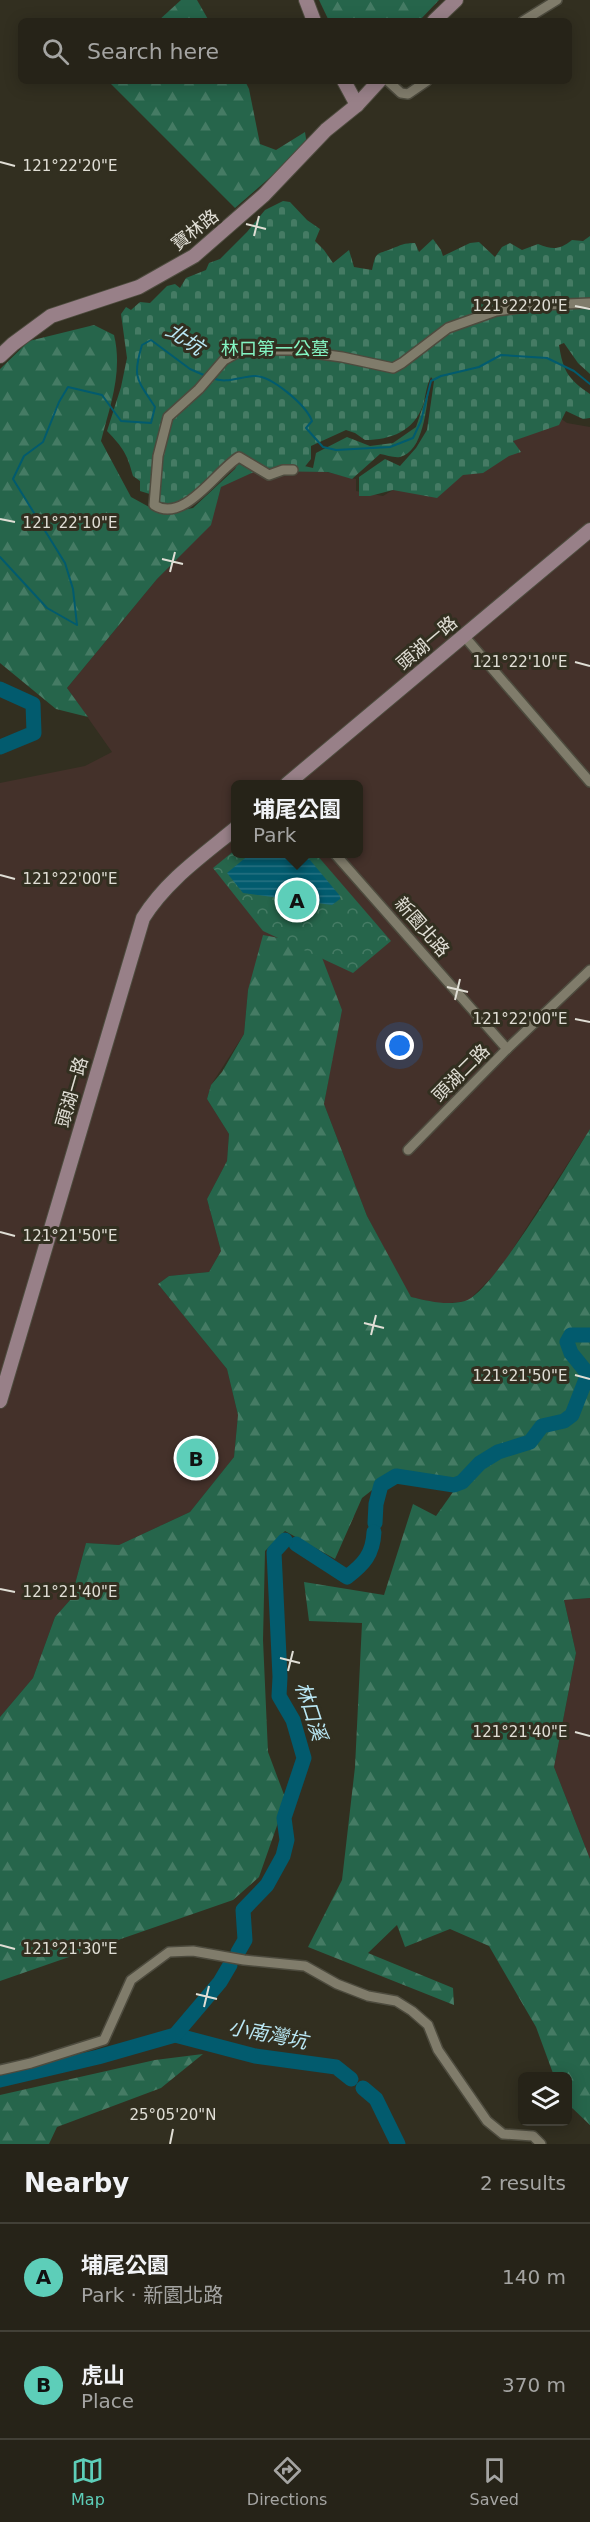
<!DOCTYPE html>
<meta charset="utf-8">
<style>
body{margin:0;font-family:"DejaVu Sans","Noto Sans TC",sans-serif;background:#2e2b21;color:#f1f3f6}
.controls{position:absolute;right:18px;bottom:18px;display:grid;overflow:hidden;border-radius:9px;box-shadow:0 3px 15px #0003}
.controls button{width:54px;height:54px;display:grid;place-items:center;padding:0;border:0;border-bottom:2px solid #424037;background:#262318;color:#f1f3f6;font:30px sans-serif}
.you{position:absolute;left:400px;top:1046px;width:21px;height:21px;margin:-15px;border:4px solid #fff;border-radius:50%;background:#1a73e8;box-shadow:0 0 0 9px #1a73e833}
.badge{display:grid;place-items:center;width:39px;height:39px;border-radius:50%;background:#5dceb9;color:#111;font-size:20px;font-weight:700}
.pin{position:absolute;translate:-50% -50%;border:3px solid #fff;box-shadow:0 2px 6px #0006}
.popup{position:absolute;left:231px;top:780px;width:132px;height:78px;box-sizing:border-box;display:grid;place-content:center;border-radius:9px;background:#262318;filter:drop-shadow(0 2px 4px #0005);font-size:20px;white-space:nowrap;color:#a4a4a2}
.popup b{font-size:22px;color:#f1f3f6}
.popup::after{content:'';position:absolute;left:50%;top:100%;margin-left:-12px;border:12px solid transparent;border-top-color:#262318}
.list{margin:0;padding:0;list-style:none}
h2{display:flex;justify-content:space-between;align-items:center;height:78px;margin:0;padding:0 24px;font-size:26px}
h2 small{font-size:20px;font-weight:400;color:#a4a4a2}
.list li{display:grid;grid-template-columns:39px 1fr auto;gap:18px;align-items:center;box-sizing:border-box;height:108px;padding:0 24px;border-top:2px solid #424037}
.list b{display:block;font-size:22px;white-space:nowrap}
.list p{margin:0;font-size:20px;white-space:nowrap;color:#a4a4a2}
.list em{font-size:20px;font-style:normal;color:#a4a4a2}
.icon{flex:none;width:33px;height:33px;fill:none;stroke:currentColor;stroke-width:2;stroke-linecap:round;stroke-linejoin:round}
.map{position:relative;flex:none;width:590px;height:2144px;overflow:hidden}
.search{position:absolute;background:#262318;box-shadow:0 3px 15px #0003;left:18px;right:18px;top:18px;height:66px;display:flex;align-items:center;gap:15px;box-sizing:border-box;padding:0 21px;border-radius:9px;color:#a4a4a2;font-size:22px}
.sheet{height:294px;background:#262318}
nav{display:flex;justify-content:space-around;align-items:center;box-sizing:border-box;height:84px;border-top:2px solid #424037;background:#262318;font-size:16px;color:#a4a4a2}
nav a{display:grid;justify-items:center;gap:3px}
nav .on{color:#5dceb9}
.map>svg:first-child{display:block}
.industrial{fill:#44312a;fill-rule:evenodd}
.forest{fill:url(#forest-firs)}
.cemetery{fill:url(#cemetery-stones)}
.park{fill:url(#park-crowns)}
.water{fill:url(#water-rules)}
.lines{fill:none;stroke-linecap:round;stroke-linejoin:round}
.stream{stroke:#025b6e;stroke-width:2}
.river{stroke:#025b6e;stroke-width:15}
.street-casing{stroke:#4d4b3e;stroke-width:12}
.secondary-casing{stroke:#4d4b3e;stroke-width:16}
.street{stroke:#807c6b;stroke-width:9}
.secondary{stroke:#988088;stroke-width:14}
.ticks{fill:none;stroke:#e0ded5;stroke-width:2}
.labels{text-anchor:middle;stroke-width:6;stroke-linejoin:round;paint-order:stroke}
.street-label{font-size:18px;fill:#e0ded5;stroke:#322f20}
.park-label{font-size:18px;fill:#84f5c3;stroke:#322f20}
.water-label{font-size:20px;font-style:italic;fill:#bae8f5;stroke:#322f20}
.ticks-label{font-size:15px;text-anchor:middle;fill:#e0ded5;stroke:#322f20;stroke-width:6;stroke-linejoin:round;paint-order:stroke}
</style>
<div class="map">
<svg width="590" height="2144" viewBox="0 0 590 2144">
<defs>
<pattern id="forest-firs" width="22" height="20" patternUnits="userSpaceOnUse" patternTransform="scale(1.5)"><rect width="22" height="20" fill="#26654b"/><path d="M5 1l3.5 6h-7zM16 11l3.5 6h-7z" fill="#457b64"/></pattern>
<pattern id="cemetery-stones" width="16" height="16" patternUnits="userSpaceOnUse" patternTransform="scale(1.5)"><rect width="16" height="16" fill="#26654b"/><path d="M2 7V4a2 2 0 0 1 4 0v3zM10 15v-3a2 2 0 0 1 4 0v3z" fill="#457b64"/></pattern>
<pattern id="park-crowns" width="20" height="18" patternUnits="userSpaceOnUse" patternTransform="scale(1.5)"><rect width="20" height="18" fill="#26654b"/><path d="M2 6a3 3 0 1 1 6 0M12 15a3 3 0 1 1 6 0" fill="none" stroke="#457b64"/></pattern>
<pattern id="water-rules" width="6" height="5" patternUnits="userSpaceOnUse" patternTransform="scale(1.5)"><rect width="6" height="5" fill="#025b6e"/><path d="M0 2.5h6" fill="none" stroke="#277282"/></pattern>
</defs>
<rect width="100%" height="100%" fill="#322f20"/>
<g class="industrial">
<path d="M538 402 567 423 590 427V1129L500 1269 468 1301 442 1304 410 1297 367 1216 324 1104 341 1010 248 990 244 1034 211 1085 207 1099 229 1134 227 1161 207 1199 221 1251 209 1272 169 1276 158 1284 227 1369 238 1415 234 1457 190 1512 119 1545 86 1543 71 1599 55 1617 33 1678 0 1717V783L85 766 112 752 67 688 157 579 210 525 221 487 244 452 356 479V491L383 496ZM236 784H358V854H236Z"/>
<path d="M590 1598V1859L554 1767 576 1653 564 1600Z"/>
</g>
<g class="forest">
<path d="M181 0H197L209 21H158Z"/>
<path d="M319 0H439L419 21H329Z"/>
<path d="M108 81H245L249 89 260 144 276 150 305 132 307 145 235 208Z"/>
<path d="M94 325 114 335C123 372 110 406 101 441L131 497 162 514 193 508 235 469 244 452 313 468 316 453 347 437 370 446 393 443 416 427 429 388C427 406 423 452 400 457 394 458 386 455 380 454L352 479 328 472 256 471 221 487 211 525 157 579 67 688 88 717 56 709 0 663V369L29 341Z"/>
<path d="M263 935 300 942 321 955 342 1010 324 1104 367 1216 411 1297C429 1301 446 1306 465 1301 492 1294 571 1159 590 1129V1598L564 1600 576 1653 554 1767 590 1859V2125L568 2104V2076H554L536 2027 489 1946 450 1929 405 1947 397 1925 368 1953 453 1988 454 2005 308 1947 342 1880 355 1767 362 1623 309 1621 304 1582 384 1595 413 1504 436 1516 453 1492 399 1469 362 1498 335 1559 285 1531 265 1551 263 1640 268 1752 286 1800 259 1877 233 1900 0 1981V1717L33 1678 55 1617 71 1599 86 1543 119 1545 190 1512 234 1457 238 1415 227 1369 158 1284 169 1276 209 1272 221 1251 207 1199 227 1161 229 1134 207 1099 211 1085 222 1072 244 1034 248 990Z"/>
<path d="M203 2054 161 2088 57 2127 49 2144H0V2095L155 2060Z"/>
</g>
<path class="cemetery" d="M283 201 290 202 307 220 320 229 315 241 324 250 333 263 349 250 354 267 372 270C376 252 375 255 391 249 401 245 404 243 415 243L419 252 433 239 441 250 443 256 470 243 479 242 495 257 502 247 510 243 522 250 538 244C553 250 559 250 572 240L583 241 590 236V374L578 363 564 343 559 345C563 371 568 379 590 394V418L583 419 566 411 559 425 513 441 521 452 509 456 483 473 463 475 437 498 393 490 370 496H359V477L385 459 400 466 416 448 427 430 434 381 431 377C426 386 426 395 423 405 414 431 391 440 365 440L355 433 346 430 311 446V459L303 469 271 472 232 460 207 487 177 507 156 503 153 495 140 491V481L133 476C127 453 123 448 107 431L121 387 127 358 121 314 126 307 131 310 140 302 150 303 167 286 175 284 180 288 186 278 206 270 209 263 220 259 247 232 265 210Z"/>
<path class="park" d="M235 850 236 854H316L391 941 353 973 263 931 213 868Z"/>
<path class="water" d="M250 854H305L340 896V899L332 905 243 893 227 873Z"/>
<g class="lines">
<g class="stream">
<path d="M212 378C226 384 239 377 254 376 271 375 306 405 312 421L306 428 323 447 336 450 390 447 413 438 421 421 431 381 441 376 479 367 501 355 547 358 574 371 590 384"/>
<path d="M0 557 47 608 77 625 73 589 65 563 13 479 24 456 43 442 59 402 68 387 102 395 121 421 151 423 155 407C137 379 132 378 142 345L151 340 190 369 206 376"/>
</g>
<g class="river">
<path d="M0 689 33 704 34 733 0 747"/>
<path d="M375 1523 376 1504 381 1485 396 1476 454 1485 462 1482 480 1463 498 1452 530 1442 542 1426 564 1421 572 1415 588 1374 571 1353 567 1342 571 1335H590"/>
<path d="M296 1544 347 1577C364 1564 373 1554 374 1532"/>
<path d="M238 1952 245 1940 243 1910 267 1885 283 1856 287 1840 284 1818 304 1758 293 1720 279 1696 280 1677 274 1552 285 1540"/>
<path d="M175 2035 255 2056 336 2067 351 2079"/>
<path d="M0 2080 98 2057 175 2035 220 1982 230 1965"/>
<path d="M363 2088 376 2099 398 2144"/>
</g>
<defs>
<g id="street">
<path d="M523 21 557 0"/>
<path d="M388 81 401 93 408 94 427 81"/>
<path d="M293 470H283L269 475 239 457C216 471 184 524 154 505L158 456 168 417 199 389 224 360 242 350H291L342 357 393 368 402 363 448 328 496 311 542 305 590 303"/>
<path d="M464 636 590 782"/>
<path d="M335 854 507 1049"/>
<path d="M408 1150 507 1049 590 970"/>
<path d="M0 2070 31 2063 104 2040 131 1980 169 1952 193 1951 244 1960 305 1966 337 1984 368 1996 396 2001 412 2011 428 2025 438 2050 487 2121 503 2134 533 2136 541 2144"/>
</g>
<g id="secondary">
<path d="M306 0 314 21"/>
<path d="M434 21 456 0"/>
<path d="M344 81 357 105"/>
<path d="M0 356 13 344 51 316 139 287 194 256 264 195 326 130 357 105 379 81"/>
<path d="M287 784 590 530"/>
<path d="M0 1401 143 918C166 881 202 856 236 828"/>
</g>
</defs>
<use href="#street" class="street-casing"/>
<use href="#secondary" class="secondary-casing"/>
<use href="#street" class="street"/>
<use href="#secondary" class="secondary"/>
</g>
<path class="ticks" d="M0 162 15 166M246 224 266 229M254 236 259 216M575 306 590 309M0 519 15 522M162 559 183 564M170 572 175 552M575 662 590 666M0 875 15 879M447 987 468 992M455 1000 460 979M575 1019 590 1022M0 1232 15 1236M364 1323 384 1328M371 1335 376 1315M575 1375 590 1379M0 1589 15 1592M280 1658 300 1663M288 1671 293 1651M575 1732 590 1736M0 1945 15 1949M196 1994 217 1999M204 2007 209 1986M170 2144 173 2129"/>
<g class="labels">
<g class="street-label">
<text transform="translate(195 230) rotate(-38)" y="6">寶林路</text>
<text transform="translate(427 643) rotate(-40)" y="6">頭湖一路</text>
<text transform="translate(422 927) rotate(49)" y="6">新園北路</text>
<text transform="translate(461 1073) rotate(-45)" y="6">頭湖二路</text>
<text transform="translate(72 1092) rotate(-74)" y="6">頭湖一路</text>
</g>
<g class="park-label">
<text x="275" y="355">林口第一公墓</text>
</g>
<g class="water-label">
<text transform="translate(185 339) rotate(33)" y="7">北坑</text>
<text transform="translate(311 1711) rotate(72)" y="7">林口溪</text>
<text transform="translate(268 2034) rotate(11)" y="7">小南灣坑</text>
</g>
</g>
<g class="ticks-label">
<text x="70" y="171">121°22'20"E</text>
<text x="520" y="311">121°22'20"E</text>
<text x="70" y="528">121°22'10"E</text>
<text x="520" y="667">121°22'10"E</text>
<text x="70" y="884">121°22'00"E</text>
<text x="520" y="1024">121°22'00"E</text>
<text x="70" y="1241">121°21'50"E</text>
<text x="520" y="1381">121°21'50"E</text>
<text x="70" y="1597">121°21'40"E</text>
<text x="520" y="1737">121°21'40"E</text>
<text x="70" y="1954">121°21'30"E</text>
<text x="173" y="2120">25°05'20"N</text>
</g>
</svg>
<div class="controls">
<button><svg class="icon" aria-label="layers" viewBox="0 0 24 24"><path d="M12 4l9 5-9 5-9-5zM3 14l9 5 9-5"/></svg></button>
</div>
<div class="you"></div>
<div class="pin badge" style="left:297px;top:900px">A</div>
<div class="popup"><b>埔尾公園</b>Park</div>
<div class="pin badge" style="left:196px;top:1458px">B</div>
<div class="search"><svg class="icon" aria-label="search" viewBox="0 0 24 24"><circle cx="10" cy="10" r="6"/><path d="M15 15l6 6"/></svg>Search here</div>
</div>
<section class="sheet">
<h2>Nearby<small>2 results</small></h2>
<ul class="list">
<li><span class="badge">A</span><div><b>埔尾公園</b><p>Park · 新園北路</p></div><em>140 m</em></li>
<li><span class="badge">B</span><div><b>虎山</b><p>Place</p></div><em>370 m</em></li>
</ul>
</section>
<nav>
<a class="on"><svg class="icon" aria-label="map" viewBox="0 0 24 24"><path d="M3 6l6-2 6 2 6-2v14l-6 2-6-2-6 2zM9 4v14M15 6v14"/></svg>Map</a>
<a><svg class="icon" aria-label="directions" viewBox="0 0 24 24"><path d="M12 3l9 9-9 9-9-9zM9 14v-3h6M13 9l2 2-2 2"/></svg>Directions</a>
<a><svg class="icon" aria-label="saved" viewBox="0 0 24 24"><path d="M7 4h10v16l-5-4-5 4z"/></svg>Saved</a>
</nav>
